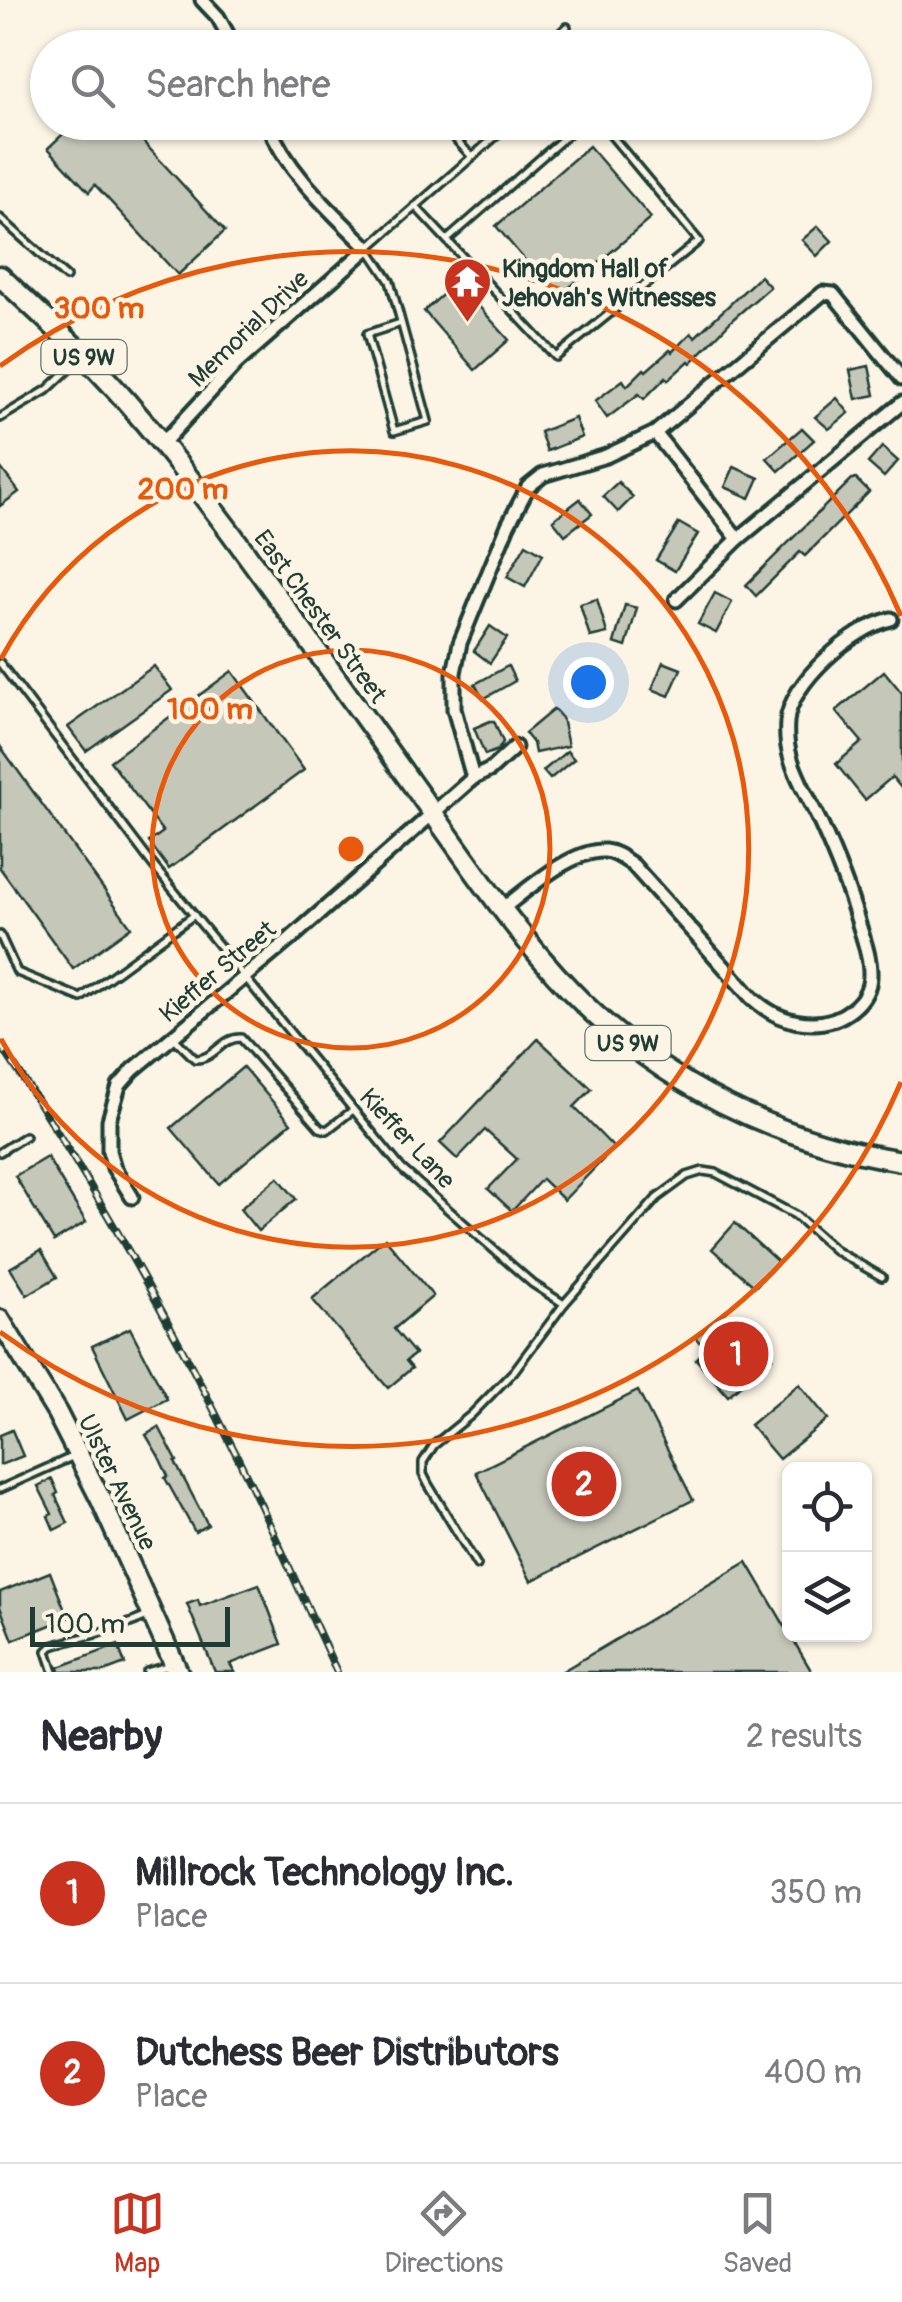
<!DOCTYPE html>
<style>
body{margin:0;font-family:Pangolin,sans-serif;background:#f2f2f3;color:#2b2b33}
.controls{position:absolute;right:30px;bottom:30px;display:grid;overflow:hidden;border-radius:15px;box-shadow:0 2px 8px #0004}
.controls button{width:90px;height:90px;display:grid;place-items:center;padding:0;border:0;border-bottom:2px solid #e1e1e2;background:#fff;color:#2b2b33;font:50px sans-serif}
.scale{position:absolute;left:30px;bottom:25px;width:200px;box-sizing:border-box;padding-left:10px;border:5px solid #1f3d34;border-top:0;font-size:28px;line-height:35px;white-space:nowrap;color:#1f3d34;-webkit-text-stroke:8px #fcf5e5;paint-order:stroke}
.you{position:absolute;left:588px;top:682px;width:35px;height:35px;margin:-25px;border:8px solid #fff;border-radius:50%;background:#1a73e8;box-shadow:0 0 0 15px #1a73e833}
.badge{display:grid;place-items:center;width:65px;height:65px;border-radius:50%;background:#c8321e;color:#fff;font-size:32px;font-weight:700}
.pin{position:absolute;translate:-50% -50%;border:5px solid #fff;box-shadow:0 2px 10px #0006}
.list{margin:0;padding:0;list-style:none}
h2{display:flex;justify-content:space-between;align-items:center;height:130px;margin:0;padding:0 40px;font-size:42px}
h2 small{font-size:32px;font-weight:400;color:#7c7c81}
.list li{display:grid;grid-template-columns:65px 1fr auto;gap:30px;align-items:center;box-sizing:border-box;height:180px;padding:0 40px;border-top:2px solid #e1e1e2}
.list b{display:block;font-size:38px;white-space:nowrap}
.list p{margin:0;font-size:32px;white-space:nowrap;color:#7c7c81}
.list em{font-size:32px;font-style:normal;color:#7c7c81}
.icon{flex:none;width:55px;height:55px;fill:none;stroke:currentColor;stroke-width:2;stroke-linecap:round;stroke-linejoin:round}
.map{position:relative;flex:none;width:902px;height:1672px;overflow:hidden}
.search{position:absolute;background:#fff;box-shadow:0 2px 8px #0004;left:30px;right:30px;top:30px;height:110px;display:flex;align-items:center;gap:25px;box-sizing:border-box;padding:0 35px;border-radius:55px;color:#7c7c81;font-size:38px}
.sheet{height:490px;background:#fff}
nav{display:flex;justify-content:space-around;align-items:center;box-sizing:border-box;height:140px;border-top:2px solid #e1e1e2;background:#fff;font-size:28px;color:#7c7c81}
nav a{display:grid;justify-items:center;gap:5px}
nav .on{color:#c8321e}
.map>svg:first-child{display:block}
.building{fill:#c5c7b9;stroke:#1f3d34;stroke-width:2.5}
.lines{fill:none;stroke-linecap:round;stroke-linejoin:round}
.service-casing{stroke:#1f3d34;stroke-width:12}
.minor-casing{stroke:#1f3d34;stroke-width:19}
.primary-casing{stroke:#1f3d34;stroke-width:25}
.service{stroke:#fcf5e5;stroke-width:5}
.minor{stroke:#fcf5e5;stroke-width:11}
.primary{stroke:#fcf5e5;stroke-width:18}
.rail-casing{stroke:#1f3d34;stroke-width:8}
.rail{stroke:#fcf5e5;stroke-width:4;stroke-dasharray:11;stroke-linecap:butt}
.ring{fill:none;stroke:#e8590c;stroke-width:5}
.labels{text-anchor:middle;stroke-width:9;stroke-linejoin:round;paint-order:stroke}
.shield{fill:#fcf5e5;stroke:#617469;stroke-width:2.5}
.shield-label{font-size:22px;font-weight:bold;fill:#1f3d34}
.poi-label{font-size:25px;font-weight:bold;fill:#1f3d34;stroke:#fcf5e5;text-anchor:start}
.street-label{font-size:25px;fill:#1f3d34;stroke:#fcf5e5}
.centre{fill:#e8590c;stroke:#fcf5e5;stroke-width:5}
.ring-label{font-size:30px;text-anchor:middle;font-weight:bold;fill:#e8590c;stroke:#fcf5e5;stroke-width:9;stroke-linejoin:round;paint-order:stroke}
</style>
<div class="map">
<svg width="902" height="1672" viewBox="0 0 902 1672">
<rect width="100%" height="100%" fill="#fcf5e5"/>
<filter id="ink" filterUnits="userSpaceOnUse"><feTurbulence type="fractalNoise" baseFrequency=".01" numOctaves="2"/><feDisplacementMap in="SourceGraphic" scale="20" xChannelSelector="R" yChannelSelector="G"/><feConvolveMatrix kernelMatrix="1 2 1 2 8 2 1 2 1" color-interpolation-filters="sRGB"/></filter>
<g filter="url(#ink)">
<g class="building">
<path d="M76 122H125L225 231 178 275 95 185 89 192 48 148Z"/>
<path d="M589 146 651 218 557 298 496 226Z"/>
<path d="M818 226 832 241 817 256 802 240Z"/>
<path d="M760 276 770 287 733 319 691 363 689 361 668 380 666 377 644 399 639 394 607 418 595 401 623 380 627 386 644 369 646 371 670 350 672 352 691 333 695 337Z"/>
<path d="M457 282 509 340 475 370 424 311Z"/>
<path d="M869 366 875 395 856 399 850 370Z"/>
<path d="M837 398 849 413 829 429 815 417Z"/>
<path d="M575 418 582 437 547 451 540 432Z"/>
<path d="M802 428 814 440 779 471 767 458Z"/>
<path d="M882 447 898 461 884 477 868 463Z"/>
<path d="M0 467 19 492 0 506Z"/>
<path d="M734 467 759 478 750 498 725 487Z"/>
<path d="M852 479H856L869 492 805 556 800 552 756 596 746 585Z"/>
<path d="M618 482 633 497 618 512 603 496Z"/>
<path d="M580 499 592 514 565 535 553 520Z"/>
<path d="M679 523 698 534 675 571 656 560Z"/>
<path d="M526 544 543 554 525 587 507 577Z"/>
<path d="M715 593 732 602 716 633 698 624Z"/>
<path d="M597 599 607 633 590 637 580 604Z"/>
<path d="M625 605 637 608 626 647 614 643Z"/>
<path d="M490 626 507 638 490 663 474 651Z"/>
<path d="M663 662 681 669 669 696 652 689Z"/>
<path d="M154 666 172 690 86 751 68 727Z"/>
<path d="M508 666 515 681 483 699 475 684Z"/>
<path d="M232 671 304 770 169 869 149 842 163 832 110 761Z"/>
<path d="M884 671 902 693V789L892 777 865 800 836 764 862 742 836 711Z"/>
<path d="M554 709 562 718 568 746 535 753 533 743 525 733Z"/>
<path d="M490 721H494L503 742 498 750 485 755 474 728Z"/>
<path d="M0 746 131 927 73 969 0 868Z"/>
<path d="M567 751 574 759 550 779 543 771Z"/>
<path d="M538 1039 592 1089 574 1107 614 1148 564 1200 542 1179 512 1211 488 1189 517 1159 485 1130 457 1159 440 1143Z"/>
<path d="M243 1067 291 1123 219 1184 171 1128Z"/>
<path d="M47 1157 86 1222 54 1241 15 1176Z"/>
<path d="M278 1177 296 1199 258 1231 240 1209Z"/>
<path d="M735 1223 778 1262 755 1287 712 1249Z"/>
<path d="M385 1238 433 1296 394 1329 415 1354 406 1361 412 1368 388 1388 312 1299Z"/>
<path d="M41 1250 57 1277 27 1295 10 1268Z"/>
<path d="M720 1316 732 1329 742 1321 773 1357 728 1396 696 1359 706 1350 695 1337Z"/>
<path d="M130 1328 167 1399 128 1419 92 1346Z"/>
<path d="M799 1384 828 1419 779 1459 750 1425Z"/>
<path d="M638 1391 693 1500 531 1581 476 1472Z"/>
<path d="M159 1427 177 1461 175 1462 208 1525 195 1532 165 1478 168 1476 158 1455 146 1435Z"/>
<path d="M12 1430 23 1456 0 1465V1435Z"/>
<path d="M52 1479 58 1493 55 1495 68 1523 54 1530 48 1516 52 1514 38 1486Z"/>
<path d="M747 1562 812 1672H561Z"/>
<path d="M50 1572 68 1618 13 1640 0 1607V1592Z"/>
<path d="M259 1584 282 1644 230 1664 235 1672H215L187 1604 198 1600 200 1606Z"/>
<path d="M118 1645 125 1664 104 1672H60L59 1667Z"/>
</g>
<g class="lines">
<defs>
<g id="service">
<path d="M544 48 567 27"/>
<path d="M459 122 449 132 472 157"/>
<path d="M415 206 556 357 699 241 600 122"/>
<path d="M0 218 66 277"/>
<path d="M447 240 582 122"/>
<path d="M401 323 367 334 394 431 428 421 390 281 368 248 512 122"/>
<path d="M0 418 47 390 81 358"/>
<path d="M0 663 152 864 402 1169 533 1284 564 1304"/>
<path d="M0 935 17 972 81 998 194 915"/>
<path d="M175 1039 195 1059C214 1060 222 1037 241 1038L320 1128 327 1130 353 1110"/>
<path d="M0 1152 25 1136"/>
<path d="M0 1489 74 1456"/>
<path d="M477 1565 428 1484 423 1474V1462L434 1445 471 1415 514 1371 564 1304 657 1198 687 1176 703 1171 716 1173 795 1215 836 1251 882 1277"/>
<path d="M54 1672 47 1651 52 1646C84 1636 118 1630 149 1615"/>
<path d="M147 1672 168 1666"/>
</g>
<g id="minor">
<path d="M202 0 218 17 235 48"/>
<path d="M655 433 738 539"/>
<path d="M163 443 237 363 368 248C330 210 287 173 267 122"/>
<path d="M676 600 738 539 902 403"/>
<path d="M473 778 454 709V673L460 643 508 525 528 487 543 475 606 456 655 433 823 293 833 294 902 379"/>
<path d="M502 909C527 890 572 849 605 851 616 852 624 859 633 865L752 998C770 1014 788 1023 813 1023 840 1023 871 1003 870 973 870 956 863 938 858 921 848 887 835 855 820 822 810 801 798 781 791 759 787 747 786 735 787 722 790 682 853 628 891 619"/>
<path d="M132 1197 114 1168 109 1151V1120L119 1086 133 1070 289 940 473 778 490 770 515 747"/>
</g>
<g id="primary">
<path d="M0 276C31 306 63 334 93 365 142 416 185 472 228 529 295 620 361 713 427 805 473 869 517 935 571 991 659 1083 777 1141 902 1161"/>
<path d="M0 1320 57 1413 101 1500 178 1672"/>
</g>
</defs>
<use href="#service" class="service-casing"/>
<use href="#minor" class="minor-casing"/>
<use href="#primary" class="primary-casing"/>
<use href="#service" class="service"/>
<use href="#minor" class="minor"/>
<use href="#primary" class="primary"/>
<defs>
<path id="rail" d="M0 1044C89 1176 168 1316 238 1458 273 1529 304 1601 337 1672"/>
</defs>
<use href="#rail" class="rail-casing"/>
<use href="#rail" class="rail"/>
</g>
</g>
<g class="ring">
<circle cx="351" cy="849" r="199"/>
<path d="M1 659A398 398 0 1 1 1 1039"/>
<path d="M901 1082A597 597 0 0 1 0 1332M0 366A597 597 0 0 1 901 616"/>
</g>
<defs>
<symbol id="temple-pin" viewBox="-11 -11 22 30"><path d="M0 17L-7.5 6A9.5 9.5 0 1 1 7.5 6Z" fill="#c8321e" stroke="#fcf5e5"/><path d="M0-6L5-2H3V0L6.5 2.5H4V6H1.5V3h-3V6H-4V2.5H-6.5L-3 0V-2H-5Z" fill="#fff"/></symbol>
</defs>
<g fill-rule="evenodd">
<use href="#temple-pin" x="440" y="254" width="55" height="75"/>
</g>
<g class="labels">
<g class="shield">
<rect x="41.5" y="340" width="85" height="34" rx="8"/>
<rect x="585.5" y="1026" width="85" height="34" rx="8"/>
</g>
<g class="shield-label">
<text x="84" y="365">US 9W</text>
<text x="628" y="1051">US 9W</text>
</g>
<g class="poi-label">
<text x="502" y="277">Kingdom Hall of<tspan x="502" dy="29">Jehovah's Witnesses</tspan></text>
</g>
<g class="street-label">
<text transform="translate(248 328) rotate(-44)" y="9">Memorial Drive</text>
<text transform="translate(321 616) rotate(54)" y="9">East Chester Street</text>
<text transform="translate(217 971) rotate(-40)" y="9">Kieffer Street</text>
<text transform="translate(408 1138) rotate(47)" y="9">Kieffer Lane</text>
<text transform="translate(118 1482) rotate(64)" y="9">Ulster Avenue</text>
</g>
</g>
<circle cx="351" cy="849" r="15" class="centre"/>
<g class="ring-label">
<text x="99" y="318">300 m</text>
<text x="183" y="499">200 m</text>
<text x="210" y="719">100 m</text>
</g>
</svg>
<div class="controls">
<button><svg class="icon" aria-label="locate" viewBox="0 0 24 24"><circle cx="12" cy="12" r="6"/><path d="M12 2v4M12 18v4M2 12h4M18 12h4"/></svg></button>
<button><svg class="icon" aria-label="layers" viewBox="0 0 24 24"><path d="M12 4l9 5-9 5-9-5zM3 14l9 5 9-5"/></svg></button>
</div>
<div class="scale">100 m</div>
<div class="you"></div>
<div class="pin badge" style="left:736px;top:1354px">1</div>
<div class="pin badge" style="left:584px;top:1484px">2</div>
<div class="search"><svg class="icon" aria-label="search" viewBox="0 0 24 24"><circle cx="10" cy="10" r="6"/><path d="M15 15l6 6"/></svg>Search here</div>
</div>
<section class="sheet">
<h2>Nearby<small>2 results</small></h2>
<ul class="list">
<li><span class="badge">1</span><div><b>Millrock Technology Inc.</b><p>Place</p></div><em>350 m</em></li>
<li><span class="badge">2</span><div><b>Dutchess Beer Distributors</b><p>Place</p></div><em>400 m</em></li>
</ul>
</section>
<nav>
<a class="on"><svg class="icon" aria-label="map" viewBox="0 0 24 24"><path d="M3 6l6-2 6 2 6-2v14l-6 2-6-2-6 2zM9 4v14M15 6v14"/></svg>Map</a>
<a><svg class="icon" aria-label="directions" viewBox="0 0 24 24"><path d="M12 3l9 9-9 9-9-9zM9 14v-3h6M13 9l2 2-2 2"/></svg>Directions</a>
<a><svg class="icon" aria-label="saved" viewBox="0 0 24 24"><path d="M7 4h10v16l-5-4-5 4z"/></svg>Saved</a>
</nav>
